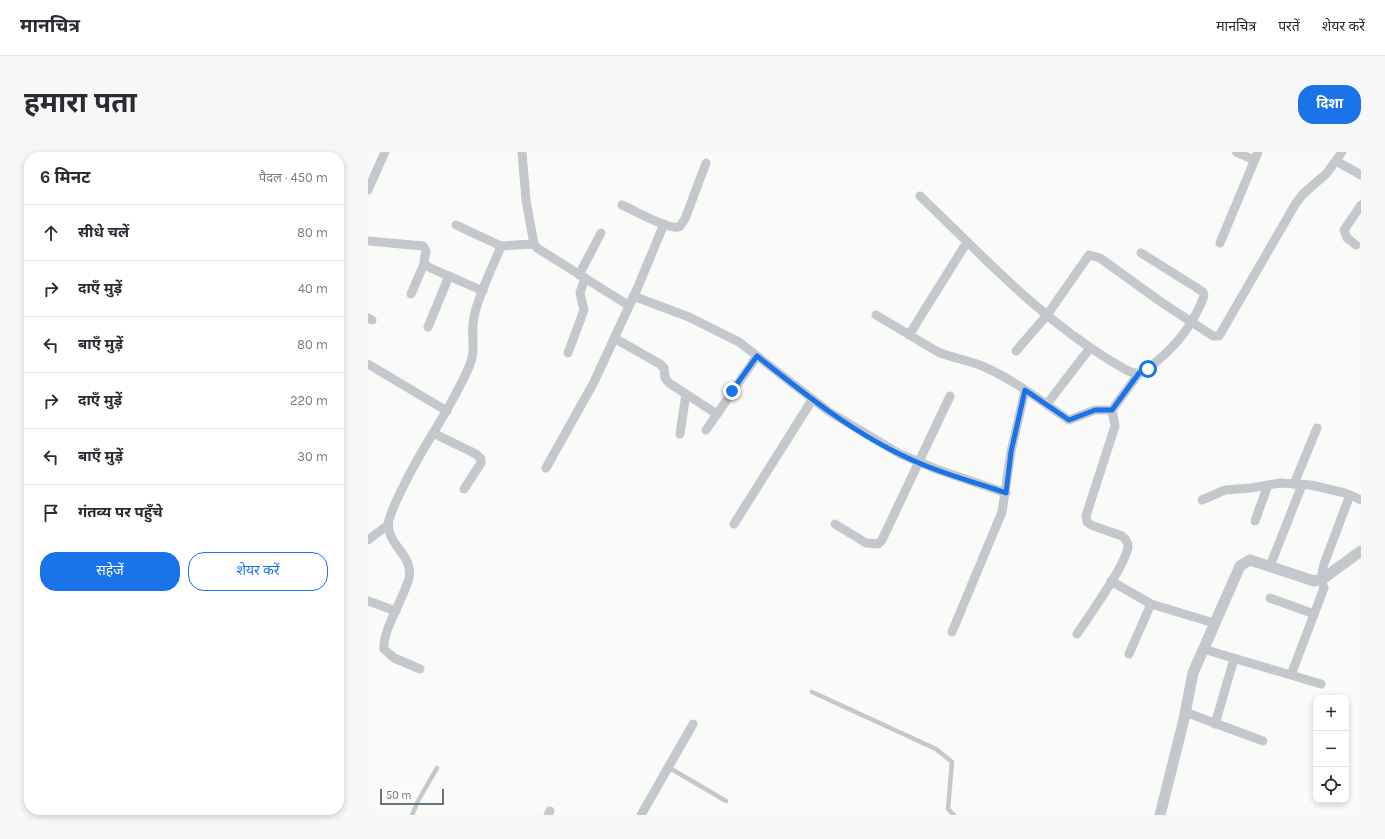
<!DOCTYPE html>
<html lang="hi">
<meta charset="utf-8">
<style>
body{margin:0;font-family:Karla,"Noto Sans Devanagari",sans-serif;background:#f7f7f7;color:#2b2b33}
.controls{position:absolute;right:12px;bottom:12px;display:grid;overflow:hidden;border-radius:8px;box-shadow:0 2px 6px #0003}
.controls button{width:36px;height:36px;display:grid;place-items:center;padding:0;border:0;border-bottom:1px solid #e1e1e2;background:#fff;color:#2b2b33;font:20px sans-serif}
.scale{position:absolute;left:12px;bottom:10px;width:64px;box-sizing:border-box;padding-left:4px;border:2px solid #657683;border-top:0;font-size:11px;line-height:14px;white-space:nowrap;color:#657683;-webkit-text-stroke:3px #fff;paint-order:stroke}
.stop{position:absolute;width:12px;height:12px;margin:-9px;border:3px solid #1a73e8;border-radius:50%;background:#fff}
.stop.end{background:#1a73e8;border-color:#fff;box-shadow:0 1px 4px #0008}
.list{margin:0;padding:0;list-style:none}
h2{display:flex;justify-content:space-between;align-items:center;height:52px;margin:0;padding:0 16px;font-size:17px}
h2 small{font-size:13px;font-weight:400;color:#7c7c81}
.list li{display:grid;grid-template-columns:26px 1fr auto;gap:12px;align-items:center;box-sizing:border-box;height:56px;padding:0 16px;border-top:1px solid #e1e1e2}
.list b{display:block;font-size:15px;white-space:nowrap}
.list em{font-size:13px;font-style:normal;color:#7c7c81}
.actions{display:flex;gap:8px;padding:12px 16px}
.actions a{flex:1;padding:9px 0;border:1px solid #1a73e8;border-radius:16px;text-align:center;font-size:14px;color:#1a73e8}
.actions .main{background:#1a73e8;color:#fff}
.icon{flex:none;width:22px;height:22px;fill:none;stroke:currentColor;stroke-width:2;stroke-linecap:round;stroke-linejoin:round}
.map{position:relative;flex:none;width:993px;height:663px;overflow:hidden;border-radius:16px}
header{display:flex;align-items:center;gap:24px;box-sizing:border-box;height:56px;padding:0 20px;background:#fff;border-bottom:1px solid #e1e1e2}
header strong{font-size:19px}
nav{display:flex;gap:22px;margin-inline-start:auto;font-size:14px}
.intro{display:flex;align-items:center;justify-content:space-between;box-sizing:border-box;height:96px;padding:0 24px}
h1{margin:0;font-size:28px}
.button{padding:10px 18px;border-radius:16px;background:#1a73e8;color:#fff;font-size:14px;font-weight:700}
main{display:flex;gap:24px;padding:0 24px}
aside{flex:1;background:#fff;border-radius:16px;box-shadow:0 2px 6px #0003}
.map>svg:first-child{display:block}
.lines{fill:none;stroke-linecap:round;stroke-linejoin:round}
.service{stroke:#c3c8cc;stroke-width:4.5}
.minor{stroke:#c3c8cc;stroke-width:9}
.tertiary{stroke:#c3c8cc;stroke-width:11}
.route{stroke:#1a73e8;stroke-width:5}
</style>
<header>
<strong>मानचित्र</strong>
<nav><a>मानचित्र</a><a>परतें</a><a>शेयर करें</a></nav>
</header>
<div class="intro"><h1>हमारा पता</h1><a class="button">दिशा</a></div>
<main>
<aside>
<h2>6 मिनट<small>पैदल · 450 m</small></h2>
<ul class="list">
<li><svg class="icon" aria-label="ahead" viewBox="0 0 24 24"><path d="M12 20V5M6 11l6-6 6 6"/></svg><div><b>सीधे चलें</b></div><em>80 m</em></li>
<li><svg class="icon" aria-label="right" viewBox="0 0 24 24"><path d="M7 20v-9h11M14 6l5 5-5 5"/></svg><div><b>दाएँ मुड़ें</b></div><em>40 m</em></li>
<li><svg class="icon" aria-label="left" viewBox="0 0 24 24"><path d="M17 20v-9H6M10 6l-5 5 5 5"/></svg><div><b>बाएँ मुड़ें</b></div><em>80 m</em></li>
<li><svg class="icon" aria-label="right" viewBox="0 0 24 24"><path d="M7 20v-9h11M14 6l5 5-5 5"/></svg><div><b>दाएँ मुड़ें</b></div><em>220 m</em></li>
<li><svg class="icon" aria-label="left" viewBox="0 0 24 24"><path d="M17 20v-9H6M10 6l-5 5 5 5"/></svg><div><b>बाएँ मुड़ें</b></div><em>30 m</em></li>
<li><svg class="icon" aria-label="arrive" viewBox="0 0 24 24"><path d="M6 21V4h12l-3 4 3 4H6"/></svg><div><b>गंतव्य पर पहुँचे</b></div></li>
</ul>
<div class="actions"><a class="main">सहेजें</a><a>शेयर करें</a></div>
</aside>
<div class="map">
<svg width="993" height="663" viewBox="0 0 993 663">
<rect width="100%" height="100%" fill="#fafaf8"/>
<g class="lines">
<g class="service">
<path d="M444 540 568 597 584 610 580 657 586 663"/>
<path d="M300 615 358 649"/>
<path d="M44 663 50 649 69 616"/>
</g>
<g class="minor">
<path d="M154 0 158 48 166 92 169 96 260 153"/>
<path d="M868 0 886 8"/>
<path d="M968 9 993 23"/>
<path d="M0 38 17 0"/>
<path d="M552 44C613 102 670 165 743 209 751 213 761 222 770 221 777 220 783 214 788 210 810 192 826 171 836 144L835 140 829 136 773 101"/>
<path d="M254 53C266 58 300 78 311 75L317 67 338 11"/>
<path d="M88 73 133 94 166 92"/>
<path d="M0 89 55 94 58 99 56 109 58 114 115 139"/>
<path d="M852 91 890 0"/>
<path d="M988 93 979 86 976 78 993 53"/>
<path d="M211 123 233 81"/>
<path d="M43 142 56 112"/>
<path d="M265 144 321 165 371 190 460 259 532 302 568 317 638 341"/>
<path d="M508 163 570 200C584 206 600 208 614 214 645 227 673 249 701 268L727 258H744"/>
<path d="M0 166 4 168"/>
<path d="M60 175 81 124"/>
<path d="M541 183 599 90"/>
<path d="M246 186 292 212 296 216 297 226 301 231 349 262"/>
<path d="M648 199 679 163 721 103 732 106 793 150 845 184H851L928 51 935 42 959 21 974 0"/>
<path d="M200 201 216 158 212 141 217 126"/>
<path d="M0 212 79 259"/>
<path d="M679 252 722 196"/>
<path d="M338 278 389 204"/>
<path d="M65 281 108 302 113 307V311L96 337"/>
<path d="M312 282 318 242"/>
<path d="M178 316 226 230 269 137 296 72"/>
<path d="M926 332 949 276"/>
<path d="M834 348 857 338 883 336 912 331 943 333 977 341 993 348"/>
<path d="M887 369 900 333"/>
<path d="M366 372 444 248"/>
<path d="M467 372 498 391 510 392 514 388 582 244"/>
<path d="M0 388 20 373"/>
<path d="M902 414 934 333"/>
<path d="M743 429 783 452 846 471"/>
<path d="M902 446 946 462"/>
<path d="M0 449 28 459"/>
<path d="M584 480 634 360 643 300 657 238"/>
<path d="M709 482C722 462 756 416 760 395 760 390 758 387 754 384L723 373 719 370 718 364 747 274 744 258 771 221"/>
<path d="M835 497 953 532"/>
<path d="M761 502 783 452"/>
<path d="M52 517 26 506 16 497C14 479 36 446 41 426 46 402 16 392 21 368 24 357 30 345 35 335 55 293 83 257 101 215 109 198 102 182 106 165 110 143 125 115 133 94"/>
<path d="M923 523 956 436 953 427 956 412 982 343"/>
<path d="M817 560 895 589"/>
<path d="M847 572 866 507"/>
<path d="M180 663 182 659"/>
<path d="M273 663 325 572"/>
</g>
<path class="tertiary" d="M792 663 816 567 825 521 872 414 882 408 946 429 956 426 993 399"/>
</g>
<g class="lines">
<path class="route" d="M364 239 389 204C439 244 491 286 551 311 579 323 609 331 638 341L643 300 657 238 701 268 727 258H744L771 221 780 217"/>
</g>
</svg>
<div class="controls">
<button>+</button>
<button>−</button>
<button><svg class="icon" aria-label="locate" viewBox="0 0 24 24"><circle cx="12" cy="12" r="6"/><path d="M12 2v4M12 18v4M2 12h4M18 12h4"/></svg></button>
</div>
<div class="scale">50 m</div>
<div class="stop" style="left:780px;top:217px"></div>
<div class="stop end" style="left:364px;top:239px"></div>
</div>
</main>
